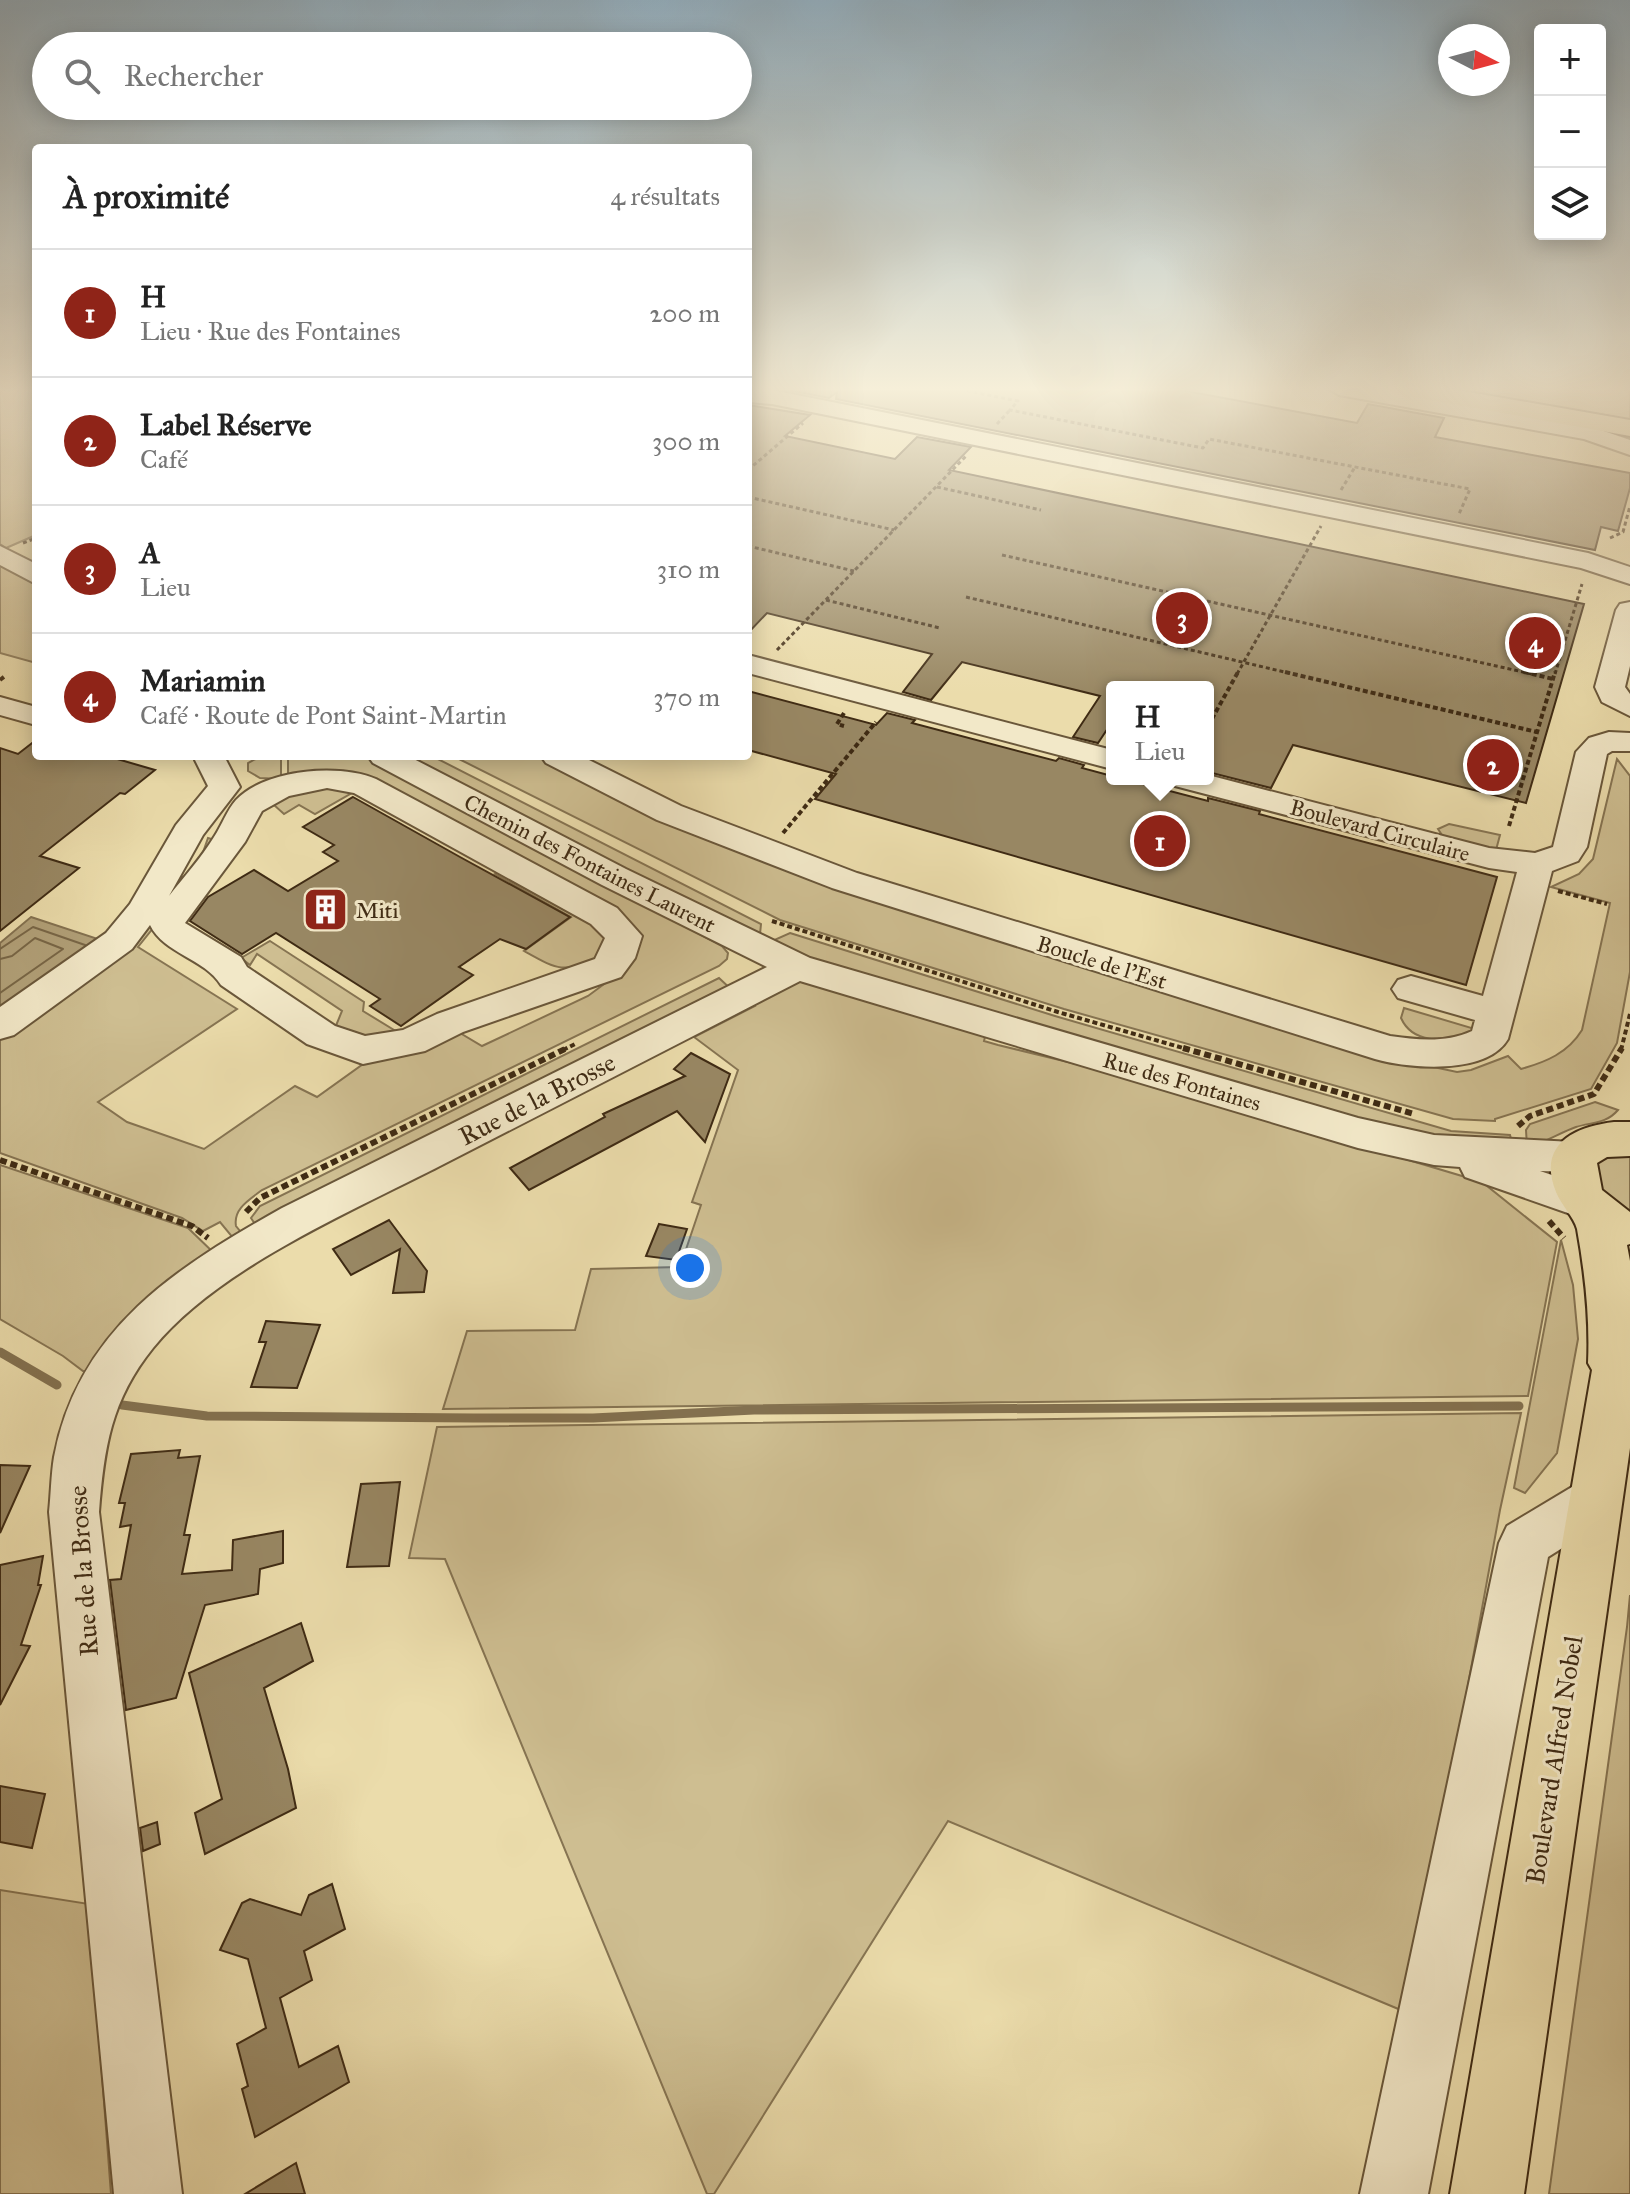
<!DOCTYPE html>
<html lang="fr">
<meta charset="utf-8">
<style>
body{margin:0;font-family:"IM FELL Great Primer",serif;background:#f6f6f6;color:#222}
.controls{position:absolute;right:24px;top:24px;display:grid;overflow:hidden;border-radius:8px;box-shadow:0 4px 20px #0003}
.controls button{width:72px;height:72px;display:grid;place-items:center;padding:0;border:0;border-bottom:2px solid #e0e0e0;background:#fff;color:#222;font:40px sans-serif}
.compass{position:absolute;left:1438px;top:24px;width:72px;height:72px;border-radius:50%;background:#fff;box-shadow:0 4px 20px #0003;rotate:96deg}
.you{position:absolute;left:690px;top:1268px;width:28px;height:28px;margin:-20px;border:6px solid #fff;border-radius:50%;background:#1a73e8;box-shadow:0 0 0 12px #1a73e833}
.badge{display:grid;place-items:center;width:52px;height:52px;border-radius:50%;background:#8f2418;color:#fff;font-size:26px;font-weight:700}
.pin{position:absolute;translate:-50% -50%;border:4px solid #fff;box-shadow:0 2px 8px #0006}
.popup{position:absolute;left:1106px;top:681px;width:108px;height:104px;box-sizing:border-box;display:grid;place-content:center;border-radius:8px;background:#fff;filter:drop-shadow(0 2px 6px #0005);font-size:26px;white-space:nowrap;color:#767676}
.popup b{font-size:30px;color:#222}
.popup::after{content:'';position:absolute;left:50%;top:100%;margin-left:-16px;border:16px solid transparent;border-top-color:#fff}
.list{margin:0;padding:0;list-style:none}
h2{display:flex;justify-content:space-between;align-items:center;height:104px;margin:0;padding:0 32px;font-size:34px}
h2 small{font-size:26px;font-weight:400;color:#767676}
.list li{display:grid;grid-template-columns:52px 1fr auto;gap:24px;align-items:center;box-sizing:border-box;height:128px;padding:0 32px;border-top:2px solid #e0e0e0}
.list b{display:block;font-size:30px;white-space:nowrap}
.list p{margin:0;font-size:26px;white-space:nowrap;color:#767676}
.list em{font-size:26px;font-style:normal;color:#767676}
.icon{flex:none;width:44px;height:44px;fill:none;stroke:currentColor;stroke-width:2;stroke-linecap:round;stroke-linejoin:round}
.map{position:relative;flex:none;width:1630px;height:2194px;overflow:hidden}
.search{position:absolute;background:#fff;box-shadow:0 4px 20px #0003;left:32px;top:32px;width:720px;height:88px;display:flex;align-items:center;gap:20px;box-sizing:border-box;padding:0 28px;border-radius:44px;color:#767676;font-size:30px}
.panel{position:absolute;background:#fff;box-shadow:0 4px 20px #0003;left:32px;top:144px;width:720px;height:616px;border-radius:8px}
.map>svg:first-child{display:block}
.green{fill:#cebe91;stroke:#867452;stroke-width:2}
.water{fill:#b1a078;stroke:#837150;stroke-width:2}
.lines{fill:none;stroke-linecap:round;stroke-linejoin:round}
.shore{stroke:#786646;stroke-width:2}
.stream{stroke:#837150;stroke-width:9}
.building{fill:#988763;stroke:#3f2b14;stroke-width:2}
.minor-casing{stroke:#6a573a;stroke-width:4}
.major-casing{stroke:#3f2b14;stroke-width:4}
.path-far2{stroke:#3f2b14;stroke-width:3;stroke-dasharray:4 3;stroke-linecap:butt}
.path-far1{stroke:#3f2b14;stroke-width:4;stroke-dasharray:5 3;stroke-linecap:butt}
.path{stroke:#3f2b14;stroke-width:6;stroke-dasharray:7 4;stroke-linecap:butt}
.minor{fill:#f2e8c8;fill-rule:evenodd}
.major{fill:#ebdcab;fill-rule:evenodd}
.labels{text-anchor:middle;stroke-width:6;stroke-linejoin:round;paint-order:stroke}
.street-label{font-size:22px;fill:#3f2b14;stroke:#f2e8c8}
.poi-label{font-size:22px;fill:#3f2b14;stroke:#f2e8c8;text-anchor:start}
.near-street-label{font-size:26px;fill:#3f2b14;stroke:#f2e8c8}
</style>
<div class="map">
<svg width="1630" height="2194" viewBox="0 0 1630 2194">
<rect width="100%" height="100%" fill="#ebdcab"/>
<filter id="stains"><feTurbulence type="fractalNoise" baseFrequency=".0025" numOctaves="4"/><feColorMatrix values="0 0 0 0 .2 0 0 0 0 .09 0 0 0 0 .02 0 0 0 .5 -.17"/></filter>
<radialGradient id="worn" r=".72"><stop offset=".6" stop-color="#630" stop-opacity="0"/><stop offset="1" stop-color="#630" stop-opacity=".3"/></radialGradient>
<g class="green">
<path d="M0 388H36V535L6 548 0 544Z"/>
<path d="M1453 388H1630V421Z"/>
<path d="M0 558 36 580V663L0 653Z"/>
<path d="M261 756H281V779L260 778 248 771V763Z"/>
<path d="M288 756H368L722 946 728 953 727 959 719 966 262 1190C249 1200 233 1209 236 1226L244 1236 238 1244 220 1222 203 1231 182 1218 0 1153V1034L131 945 200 861 208 838 215 840 214 852 138 947 237 1009 98 1102 127 1122 204 1149 295 1086 317 1097 373 1057 455 1030 482 1046 588 996 619 973 636 949 359 777 288 778Z"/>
<path d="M407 756H432L761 924 760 934 757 938Z"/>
<path d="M453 756H541L634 801 1405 1061 1457 1072 1471 1070 1508 1056 1521 1069C1546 1062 1568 1053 1582 1030L1610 903 1551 887 1579 874 1593 859 1617 759 1630 776V972L1617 1043 1591 1089 1495 1119V1121L1453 1119 1064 1009 780 920Z"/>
<path d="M328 786 357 790 315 814 299 805 284 814 274 805 276 798Z"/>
<path d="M1449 824 1500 835 1496 850 1444 838 1438 829Z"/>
<path d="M504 869 583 913 607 939 599 959C560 972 560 971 524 951L571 917 495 874Z"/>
<path d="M790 933 1055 1016 1451 1131 1510 1135 1513 1146 1397 1130 805 958 772 941Z"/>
<path d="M270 941 364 1002 363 1011 394 1030 375 1042 335 1028 342 1011 257 954 250 965 241 958Z"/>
<path d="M719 978 733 991 259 1230 251 1218 260 1206Z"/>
<path d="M804 980 986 1033 984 1041 998 1045 1134 1078 1482 1182 1557 1242 1528 1396 443 1409 467 1331 575 1330 591 1269 680 1267 701 1205 692 1202 738 1070 694 1037 755 1006 751 1001 784 984Z"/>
<path d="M1404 1008 1475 1029 1472 1035C1448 1039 1414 1047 1401 1018Z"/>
<path d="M1595 1102 1618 1110C1606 1124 1592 1122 1576 1127 1559 1133 1545 1143 1527 1147L1526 1130 1530 1124Z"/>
<path d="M1617 1154H1630V1221L1598 1198 1595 1165 1604 1158Z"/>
<path d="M0 1165 188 1228 217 1256 95 1375 83 1371 63 1356 0 1319Z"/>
<path d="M1561 1240 1573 1285 1578 1339 1557 1453 1525 1493 1514 1488Z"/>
<path d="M1521 1413 1500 1510 1408 2013 948 1821 714 2194H707L445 1559 409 1558 437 1427Z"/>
<path d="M1630 1595V2194H1549L1627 1627Z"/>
<path d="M0 1890 89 1904 111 2194H0Z"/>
</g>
<path class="water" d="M31 917 104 941 0 1014V943Z"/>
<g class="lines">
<g class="shore">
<path d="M0 949 33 927 85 945"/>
<path d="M0 959 12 956 35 938 63 949 0 993"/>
</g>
<g class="stream">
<path d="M0 1352 57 1385"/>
<path d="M122 1405 207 1416 474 1418H593L754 1410 1519 1406"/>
</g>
</g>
<g class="building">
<path d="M779 388H1170L1357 423 1368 404 1444 418 1435 437 1630 473V488L1618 531 1601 527 1595 550 836 399 837 392 829 398Z"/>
<path d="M748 405 810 415 785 436 895 459 917 437 971 447 949 470 1584 604 1526 803 1293 745 1271 788 1208 772V687H1112V722L1098 743 1073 737 1100 696 962 662 931 700 903 692 932 654 767 613 748 633Z"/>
<path d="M748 691 876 725 887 713 915 720 912 723 1056 761 1059 758 1084 765 1082 768 1112 776V779H1124L1208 801V798L1260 811 1259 814 1497 877 1466 985 815 799 836 774 748 750Z"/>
<path d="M36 740V756H107L155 770 125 794 120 793 40 856 79 868 0 931V748L18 754Z"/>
<path d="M353 797 460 857 570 917 526 949 500 939 459 967 473 975 401 1026 370 1006 380 999 276 933 242 954 190 921 208 897 254 870 288 891 338 861 323 852 334 845 303 827Z"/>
<path d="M691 1053 730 1074 705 1142 677 1111 529 1190 510 1168 605 1117 603 1114 685 1076 674 1069Z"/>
<path d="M389 1220 427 1271 424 1292 393 1293 400 1249 351 1275 333 1249Z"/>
<path d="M659 1224 687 1229 676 1260 646 1256Z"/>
<path d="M266 1321 320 1325 297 1388 251 1387 266 1342H259Z"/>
<path d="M180 1450 178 1458 200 1456 184 1535H190L182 1574 232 1570 233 1540 283 1531V1563L260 1569 258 1594 205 1605 176 1698 126 1710 110 1580 121 1579 131 1525 120 1527 125 1503H119L131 1454Z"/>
<path d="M0 1465 30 1466 0 1533Z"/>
<path d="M400 1482 389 1566 347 1567 361 1484Z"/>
<path d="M43 1556 38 1585H41L21 1645 30 1646 0 1705V1565Z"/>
<path d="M301 1623 313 1661 264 1688 288 1769 296 1808 205 1854 195 1813 222 1799 189 1673Z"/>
<path d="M0 1786 45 1794 32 1848 0 1842Z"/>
<path d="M157 1822 160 1844 143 1851 140 1828Z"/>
<path d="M332 1884 345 1929 304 1951 312 1980 280 1998 299 2067 338 2046 349 2082 255 2137 242 2089 248 2086 237 2044 266 2028 248 1959 220 1950 242 1903 250 1899 301 1915 309 1895Z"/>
<path d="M296 2163 305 2194H245Z"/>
</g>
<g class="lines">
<defs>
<g id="minor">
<path d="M748 388 772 390 1588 553 1630 567V584L1581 568 772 404 748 402Z"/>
<path d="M1328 388H1378L1589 426 1630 440V455L1584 439 1339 395Z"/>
<path d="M0 546 36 564V584L0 565Z"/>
<path d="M1630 602V666L1625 687 1630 694V716L1602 702 1595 687 1616 610 1620 604Z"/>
<path d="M748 655 1112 750V769L748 673Z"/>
<path d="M0 697 36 707V725L0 715Z"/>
<path d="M1609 732 1630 733V751H1612L1607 754 1587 847 1578 861 1552 871 1508 1039C1487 1075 1410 1069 1375 1059L832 888 657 820 546 763 541 756H581L681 806 857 873 1390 1036C1418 1040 1446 1043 1472 1031L1475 1020 1398 998 1392 989 1398 980 1411 976 1483 996 1517 872 1489 868 1175 786 1170 779H1208V775L1489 848 1535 853 1553 847 1576 752 1589 738Z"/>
<path d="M198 756H224L240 787 203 835 169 896C184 877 201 858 214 837 222 825 227 810 236 800 265 769 340 763 376 779L617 908 642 936 635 958 621 977 463 1032 425 1051 363 1064 307 1044 221 985C204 958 164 954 150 925L132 949 14 1035 0 1039V1007L106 933 130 904 176 825 208 786 195 760ZM327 788 354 793 591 924 605 938 595 959 437 1014 403 1030 365 1036 335 1026 247 967 241 957 185 923 245 842 262 811 289 796Z"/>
<path d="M368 756H408L626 869 810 958 1358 1118 1434 1135 1574 1142 1589 1146 1595 1157 1589 1168 1574 1172 1540 1171 1600 1191 1606 1203 1600 1215 1585 1219 1465 1177 1460 1167 1434 1165 1358 1148 800 981C680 1043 559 1105 438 1167 348 1213 217 1269 153 1348 111 1400 104 1448 99 1512L182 2194H114L49 1512C51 1494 51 1475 54 1457 78 1329 177 1267 282 1208L767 967 602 885 373 763Z"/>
<path d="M1595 1477 1613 1484 1620 1500 1613 1516 1548 1557 1428 2194H1360L1499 1543 1507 1526 1577 1484Z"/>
</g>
<g id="major">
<path d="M1390 388H1446L1630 420V436L1402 395 1393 393Z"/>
<path d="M1614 1122H1630V1156L1607 1157 1597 1163 1602 1190 1630 1212V1244L1627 1245 1630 1261V1448L1524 2194H1450L1592 1370 1588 1363C1590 1317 1585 1274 1577 1229 1574 1217 1561 1205 1556 1192 1537 1145 1573 1127 1614 1122Z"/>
</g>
</defs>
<use href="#minor" class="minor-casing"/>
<use href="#major" class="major-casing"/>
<g class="path-far2">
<path d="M953 388 1018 401 1010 410 1203 448 1209 439 1470 489 1459 514"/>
<path d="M997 424 1010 410"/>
<path d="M748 470 803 423"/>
<path d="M937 487 1041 510"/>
<path d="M1341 490 1355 467"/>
<path d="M748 497 894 530"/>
<path d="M1610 538 1623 532 1630 506"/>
<path d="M23 543 36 538"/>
<path d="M748 546 854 571"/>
<path d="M1002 555 1532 674"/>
<path d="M966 597 1293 674"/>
<path d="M826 600 940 628"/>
<path d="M777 650 966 456"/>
<path d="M1237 674 1321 526"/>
<path d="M1555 674 1582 584"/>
</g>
<g class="path-far1">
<path d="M1285 672 1537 732"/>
<path d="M1524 672 1553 679"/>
<path d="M0 680 5 676"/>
<path d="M844 713 837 724 844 726"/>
<path d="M1208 726 1238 672"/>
<path d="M1141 779 1159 784"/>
<path d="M1509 826 1555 672"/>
<path d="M783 833 876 722"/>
<path d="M1558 891 1607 904"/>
<path d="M772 921 1058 1012 1190 1050"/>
<path d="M563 1050 575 1044"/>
<path d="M1621 1050 1630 1014"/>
</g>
<g class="path">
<path d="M1183 1048 1414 1114"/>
<path d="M1518 1126 1530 1116 1594 1094 1622 1048"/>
<path d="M0 1160 192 1226 208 1238"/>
<path d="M246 1212 260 1198 567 1048"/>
<path d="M1549 1221 1564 1238"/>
</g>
<use href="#minor" class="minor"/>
<use href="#major" class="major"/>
</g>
<linearGradient id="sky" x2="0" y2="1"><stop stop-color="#92acbb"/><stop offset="0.56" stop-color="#f6efd9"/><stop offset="1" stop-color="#f6efd9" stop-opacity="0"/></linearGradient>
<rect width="1630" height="695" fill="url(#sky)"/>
<defs>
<symbol id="building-square" viewBox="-11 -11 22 22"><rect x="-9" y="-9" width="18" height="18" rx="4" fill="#8f2418" stroke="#f2e8c8"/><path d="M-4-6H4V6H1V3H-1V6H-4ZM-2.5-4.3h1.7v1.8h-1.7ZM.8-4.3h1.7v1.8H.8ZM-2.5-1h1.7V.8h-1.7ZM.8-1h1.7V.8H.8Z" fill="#fff"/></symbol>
</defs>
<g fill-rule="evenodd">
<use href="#building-square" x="300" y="884" width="51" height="51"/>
</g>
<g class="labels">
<g class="street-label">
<text transform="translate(1380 830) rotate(15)" y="8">Boulevard Circulaire</text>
<text transform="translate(590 863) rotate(27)" y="8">Chemin des Fontaines Laurent</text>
<text transform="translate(1102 962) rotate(17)" y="8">Boucle de l'Est</text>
<text transform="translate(1182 1081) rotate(16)" y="8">Rue des Fontaines</text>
</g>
<g class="poi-label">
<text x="356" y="918">Miti</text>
</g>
<g class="near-street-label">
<text transform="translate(537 1099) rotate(-27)" y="9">Rue de la Brosse</text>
<text transform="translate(83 1571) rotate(-94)" y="9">Rue de la Brosse</text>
<text transform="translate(1554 1760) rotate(-81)" y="9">Boulevard Alfred Nobel</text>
</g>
</g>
<rect width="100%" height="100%" filter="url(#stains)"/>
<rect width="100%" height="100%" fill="url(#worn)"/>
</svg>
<div class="controls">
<button>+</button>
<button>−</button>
<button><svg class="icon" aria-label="layers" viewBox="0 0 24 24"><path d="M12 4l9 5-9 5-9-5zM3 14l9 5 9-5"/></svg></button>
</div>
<svg class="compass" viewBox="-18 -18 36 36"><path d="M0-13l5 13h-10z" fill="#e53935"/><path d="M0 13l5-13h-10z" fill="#767676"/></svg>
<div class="you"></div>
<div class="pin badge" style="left:1160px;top:841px">1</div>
<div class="popup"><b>H</b>Lieu</div>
<div class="pin badge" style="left:1493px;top:765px">2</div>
<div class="pin badge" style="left:1182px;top:618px">3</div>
<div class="pin badge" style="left:1535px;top:643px">4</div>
<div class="search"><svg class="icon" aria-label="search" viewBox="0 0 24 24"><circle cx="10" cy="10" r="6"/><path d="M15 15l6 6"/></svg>Rechercher</div>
<section class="panel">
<h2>À proximité<small>4 résultats</small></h2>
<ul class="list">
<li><span class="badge">1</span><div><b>H</b><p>Lieu · Rue des Fontaines</p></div><em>200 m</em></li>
<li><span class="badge">2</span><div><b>Label Réserve</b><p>Café</p></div><em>300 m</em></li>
<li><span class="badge">3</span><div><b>A</b><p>Lieu</p></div><em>310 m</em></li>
<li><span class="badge">4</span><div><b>Mariamin</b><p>Café · Route de Pont Saint-Martin</p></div><em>370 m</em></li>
</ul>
</section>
</div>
